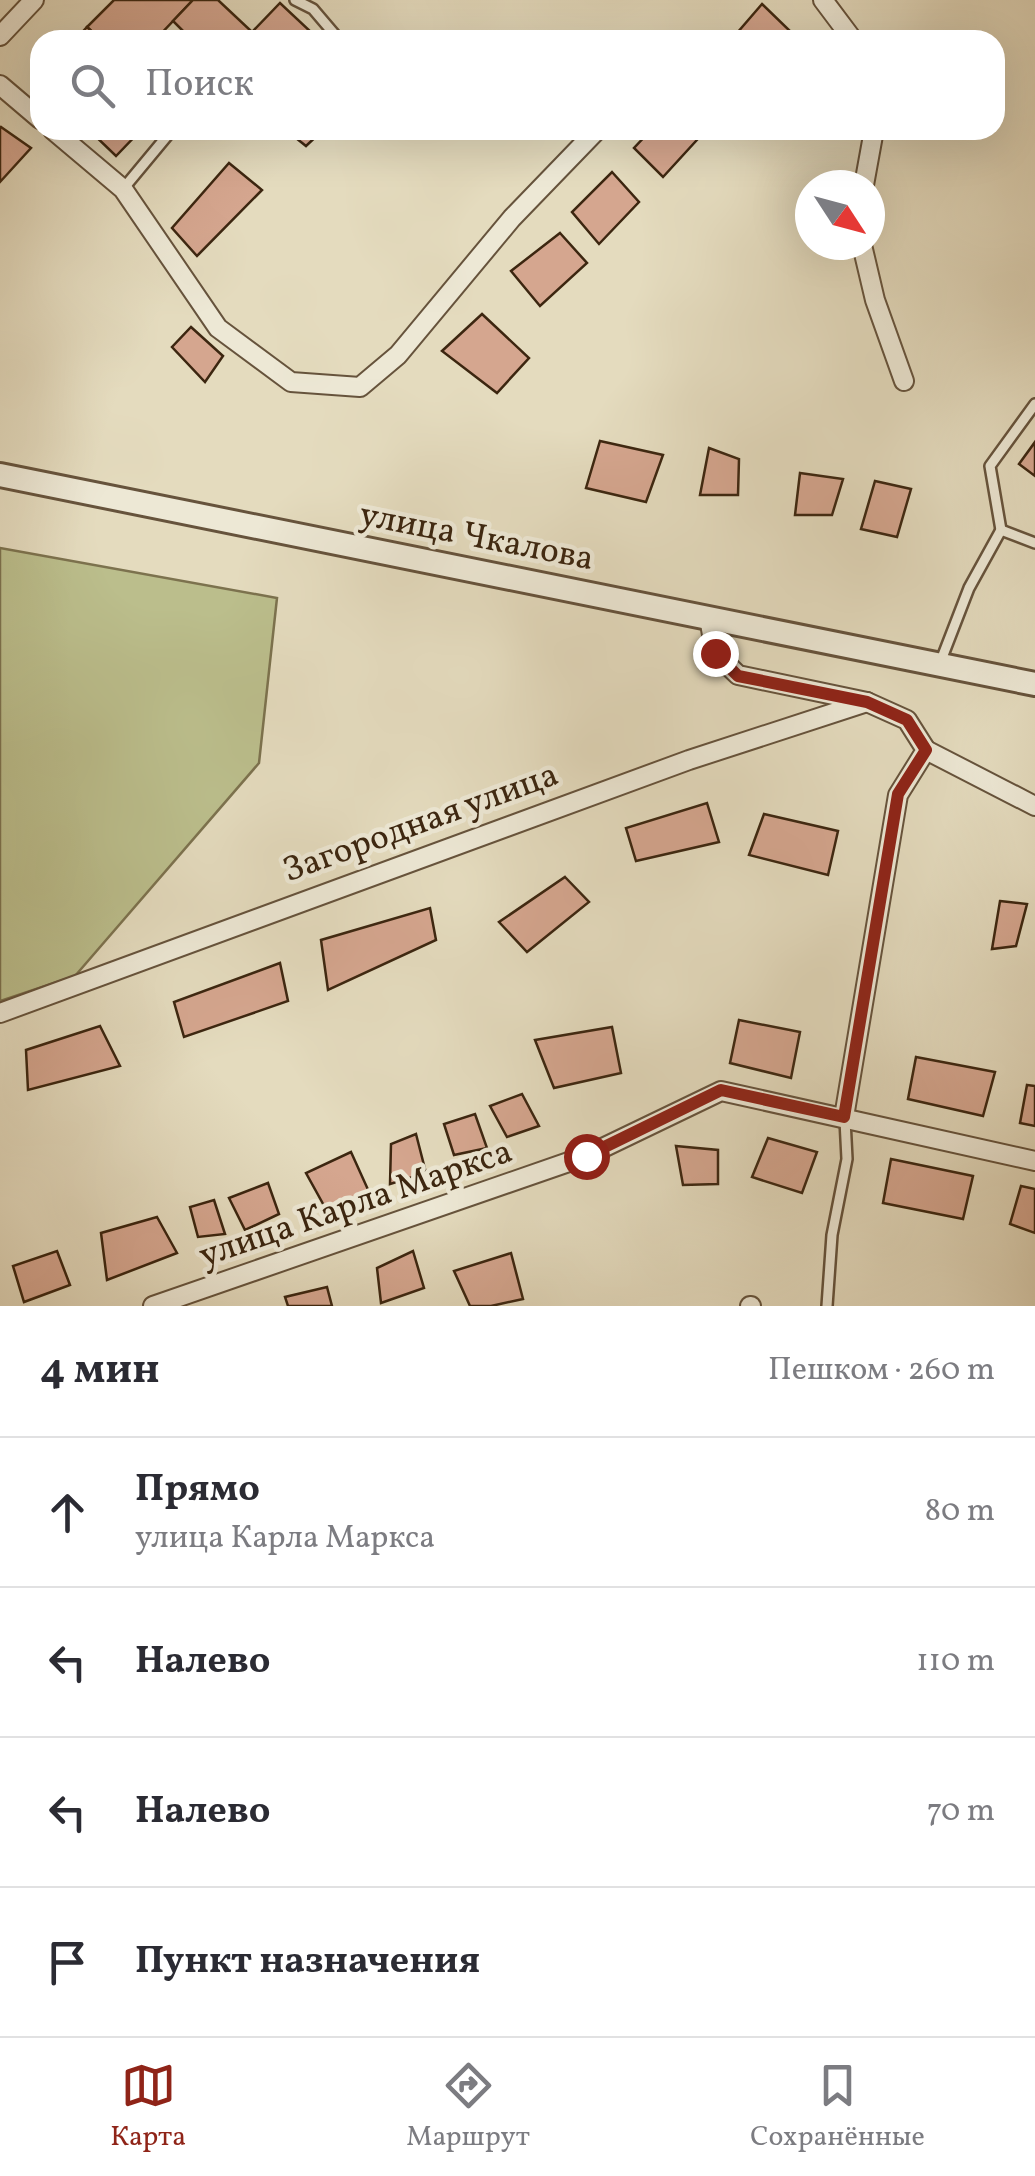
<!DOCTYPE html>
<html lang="ru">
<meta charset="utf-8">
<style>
body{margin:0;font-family:Vollkorn,serif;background:#f2f2f3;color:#2b2b33}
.compass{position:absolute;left:795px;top:170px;width:90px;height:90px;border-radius:50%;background:#fff;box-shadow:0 10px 40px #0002;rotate:126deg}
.stop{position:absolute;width:30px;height:30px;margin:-22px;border:8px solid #8f2418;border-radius:50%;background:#fff}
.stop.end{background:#8f2418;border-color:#fff;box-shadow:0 2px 10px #0008}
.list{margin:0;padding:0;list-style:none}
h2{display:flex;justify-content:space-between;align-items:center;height:130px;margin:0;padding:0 40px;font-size:42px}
h2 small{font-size:32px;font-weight:400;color:#7c7c81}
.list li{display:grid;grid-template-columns:65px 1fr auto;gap:30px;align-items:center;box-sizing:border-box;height:150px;padding:0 40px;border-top:2px solid #e1e1e2}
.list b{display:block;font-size:38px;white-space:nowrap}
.list p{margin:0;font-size:32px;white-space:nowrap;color:#7c7c81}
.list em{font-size:32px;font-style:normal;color:#7c7c81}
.icon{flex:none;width:55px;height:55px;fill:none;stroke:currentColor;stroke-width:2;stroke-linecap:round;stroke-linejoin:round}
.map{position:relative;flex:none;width:1035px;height:1306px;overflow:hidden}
.search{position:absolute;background:#fff;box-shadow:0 10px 40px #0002;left:30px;right:30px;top:30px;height:110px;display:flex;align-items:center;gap:25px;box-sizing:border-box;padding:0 35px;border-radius:30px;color:#7c7c81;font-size:38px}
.sheet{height:730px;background:#fff}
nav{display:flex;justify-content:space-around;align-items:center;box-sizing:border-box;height:140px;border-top:2px solid #e1e1e2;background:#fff;font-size:28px;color:#7c7c81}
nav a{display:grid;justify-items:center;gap:5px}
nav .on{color:#8f2418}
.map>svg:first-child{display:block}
.green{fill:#bbbe8c;stroke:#7c724e;stroke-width:2.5}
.building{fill:#d5a68f;stroke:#3c2610;stroke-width:2.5}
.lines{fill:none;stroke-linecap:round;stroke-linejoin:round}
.service-casing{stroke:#66533c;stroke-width:14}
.minor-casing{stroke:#66533c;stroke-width:22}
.tertiary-casing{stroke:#66533c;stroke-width:28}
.service{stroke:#ede8d5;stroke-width:9}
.minor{stroke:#ede8d5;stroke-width:18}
.tertiary{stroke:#ede8d5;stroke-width:22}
.route{stroke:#8f2418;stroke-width:12}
.labels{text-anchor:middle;stroke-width:9;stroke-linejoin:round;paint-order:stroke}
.street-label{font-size:35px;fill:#3c2610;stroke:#ede8d5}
</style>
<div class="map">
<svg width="1035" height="1306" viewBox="0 0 1035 1306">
<rect width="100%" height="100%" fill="#e4dbbe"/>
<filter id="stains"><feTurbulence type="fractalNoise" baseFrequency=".002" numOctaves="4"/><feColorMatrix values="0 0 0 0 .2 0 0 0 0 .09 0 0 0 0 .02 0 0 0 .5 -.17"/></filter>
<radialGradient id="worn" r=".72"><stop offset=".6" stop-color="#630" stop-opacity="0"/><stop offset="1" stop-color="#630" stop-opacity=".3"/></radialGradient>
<path class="green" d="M0 548 277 598 259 763 75 976 0 1001Z"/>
<g class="building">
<path d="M114 0H193L155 40H101L87 27Z"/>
<path d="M193 0H218L252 32 280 3 311 32 304 40H192L173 21Z"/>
<path d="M762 4 790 31 782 40H731Z"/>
<path d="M87 27 101 40H75Z"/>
<path d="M1 127 31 148 0 182V128Z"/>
<path d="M89 130H141L116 156Z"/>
<path d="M286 130H323L306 146Z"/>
<path d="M651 130H706L663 177 634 148Z"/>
<path d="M229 163 262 190 197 256 172 228Z"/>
<path d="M612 172 639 202 599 244 572 212Z"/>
<path d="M560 233 587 263 540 306 511 271Z"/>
<path d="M482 314 529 358 497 393 442 351Z"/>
<path d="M191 327 223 356 205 382 172 347Z"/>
<path d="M600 441 663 455 646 502 586 488Z"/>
<path d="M1035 442V476L1019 464Z"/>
<path d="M709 448 739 459 738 495H700Z"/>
<path d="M800 473 843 479 832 515H795Z"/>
<path d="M875 481 911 489 897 537 861 529Z"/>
<path d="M707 803 719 842 636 861 626 828Z"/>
<path d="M764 814 838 831 828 875 749 855Z"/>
<path d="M565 877 589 902 527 952 499 922Z"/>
<path d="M1000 901 1027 904 1016 946 992 949Z"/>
<path d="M430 908 436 940 328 990 321 940Z"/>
<path d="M280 963 288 1001 184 1037 174 1002Z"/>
<path d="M739 1020 800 1032 791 1078 730 1063Z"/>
<path d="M100 1026 120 1066 28 1090 26 1050Z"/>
<path d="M612 1027 621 1073 554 1088 535 1040Z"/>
<path d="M916 1057 995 1072 983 1116 908 1099Z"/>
<path d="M1027 1085 1035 1086V1126L1020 1123Z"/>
<path d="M522 1094 539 1126 507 1137 490 1106Z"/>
<path d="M475 1114 487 1148 454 1155 444 1124Z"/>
<path d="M416 1134 426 1173 390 1184 391 1144Z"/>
<path d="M768 1138 817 1152 802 1193 752 1177Z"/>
<path d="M676 1146 718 1150V1184L683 1185Z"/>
<path d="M351 1152 370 1194 327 1211 306 1173Z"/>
<path d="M891 1159 973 1176 963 1219 883 1203Z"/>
<path d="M268 1183 279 1214 245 1230 229 1198Z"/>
<path d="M1021 1186 1035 1189V1233L1010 1224Z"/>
<path d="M214 1200 225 1234 198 1237 190 1207Z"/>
<path d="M157 1217 177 1253 107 1280 101 1233Z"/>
<path d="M57 1251 70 1285 24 1302 13 1266Z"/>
<path d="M413 1251 424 1288 381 1303 377 1268Z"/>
<path d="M511 1253 523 1299 491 1306H470L454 1271Z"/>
<path d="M327 1287 332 1306H288L285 1297Z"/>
</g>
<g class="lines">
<defs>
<g id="service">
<path d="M295 0 313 9 336 36 331 40"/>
<path d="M123 189 172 130"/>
<path d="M1001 530 990 466 1035 404"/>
<path d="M940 663 969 588 1001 530 1035 543"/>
<path d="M827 1306 832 1235 847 1159 845 1120"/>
</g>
<g id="minor">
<path d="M823 0 853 40"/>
<path d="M0 36 34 0"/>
<path d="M0 85 40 119"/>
<path d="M53 130 123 189 218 328 291 382 360 387 398 355 512 218 597 130"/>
<path d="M864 185 874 130"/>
<path d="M862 245 875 300 904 381"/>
<path d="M709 617 715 653 738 675 867 702 907 720 926 750 898 795 844 1117"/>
<path d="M926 750 1035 806"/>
<path d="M0 1013 689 760 867 702"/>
<path d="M153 1306 586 1156 721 1091 1035 1161"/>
<path d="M750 1306H751"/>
</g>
<path id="tertiary" d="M0 475 1035 684"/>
</defs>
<use href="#service" class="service-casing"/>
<use href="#minor" class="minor-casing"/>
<use href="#tertiary" class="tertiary-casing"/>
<use href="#service" class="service"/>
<use href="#minor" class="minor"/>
<use href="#tertiary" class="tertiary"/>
</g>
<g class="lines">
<path class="route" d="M586 1156 721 1090 844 1117 898 794 926 750 907 720 867 702 738 676 715 653"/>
</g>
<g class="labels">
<g class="street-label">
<text transform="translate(477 535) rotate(11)" y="12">улица Чкалова</text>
<text transform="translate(420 821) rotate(-20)" y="12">Загородная улица</text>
<text transform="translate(355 1202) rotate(-19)" y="12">улица Карла Маркса</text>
</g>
</g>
<rect width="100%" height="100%" filter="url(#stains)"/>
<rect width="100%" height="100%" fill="url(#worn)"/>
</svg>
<svg class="compass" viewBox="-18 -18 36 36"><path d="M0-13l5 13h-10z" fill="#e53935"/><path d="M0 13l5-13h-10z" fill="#7c7c81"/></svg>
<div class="stop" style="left:586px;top:1156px"></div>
<div class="stop end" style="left:715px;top:653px"></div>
<div class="search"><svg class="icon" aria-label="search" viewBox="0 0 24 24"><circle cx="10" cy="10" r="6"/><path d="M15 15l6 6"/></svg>Поиск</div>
</div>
<section class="sheet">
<h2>4 мин<small>Пешком · 260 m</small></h2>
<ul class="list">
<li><svg class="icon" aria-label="ahead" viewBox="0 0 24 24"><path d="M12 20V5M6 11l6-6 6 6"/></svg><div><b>Прямо</b><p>улица Карла Маркса</p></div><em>80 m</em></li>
<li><svg class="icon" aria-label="left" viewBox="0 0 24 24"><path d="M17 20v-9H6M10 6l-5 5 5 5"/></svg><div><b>Налево</b></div><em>110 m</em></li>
<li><svg class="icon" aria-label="left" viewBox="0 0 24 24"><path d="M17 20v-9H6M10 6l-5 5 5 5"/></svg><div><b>Налево</b></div><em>70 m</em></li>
<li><svg class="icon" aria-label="arrive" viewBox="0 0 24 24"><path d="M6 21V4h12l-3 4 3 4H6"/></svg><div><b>Пункт назначения</b></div></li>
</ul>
</section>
<nav>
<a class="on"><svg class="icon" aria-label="map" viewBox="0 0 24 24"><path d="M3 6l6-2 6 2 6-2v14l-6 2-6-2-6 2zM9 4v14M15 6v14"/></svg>Карта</a>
<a><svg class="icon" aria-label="directions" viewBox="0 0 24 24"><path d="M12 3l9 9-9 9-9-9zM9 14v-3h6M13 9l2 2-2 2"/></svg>Маршрут</a>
<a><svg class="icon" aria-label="saved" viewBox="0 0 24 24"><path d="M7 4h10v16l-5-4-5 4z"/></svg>Сохранённые</a>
</nav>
